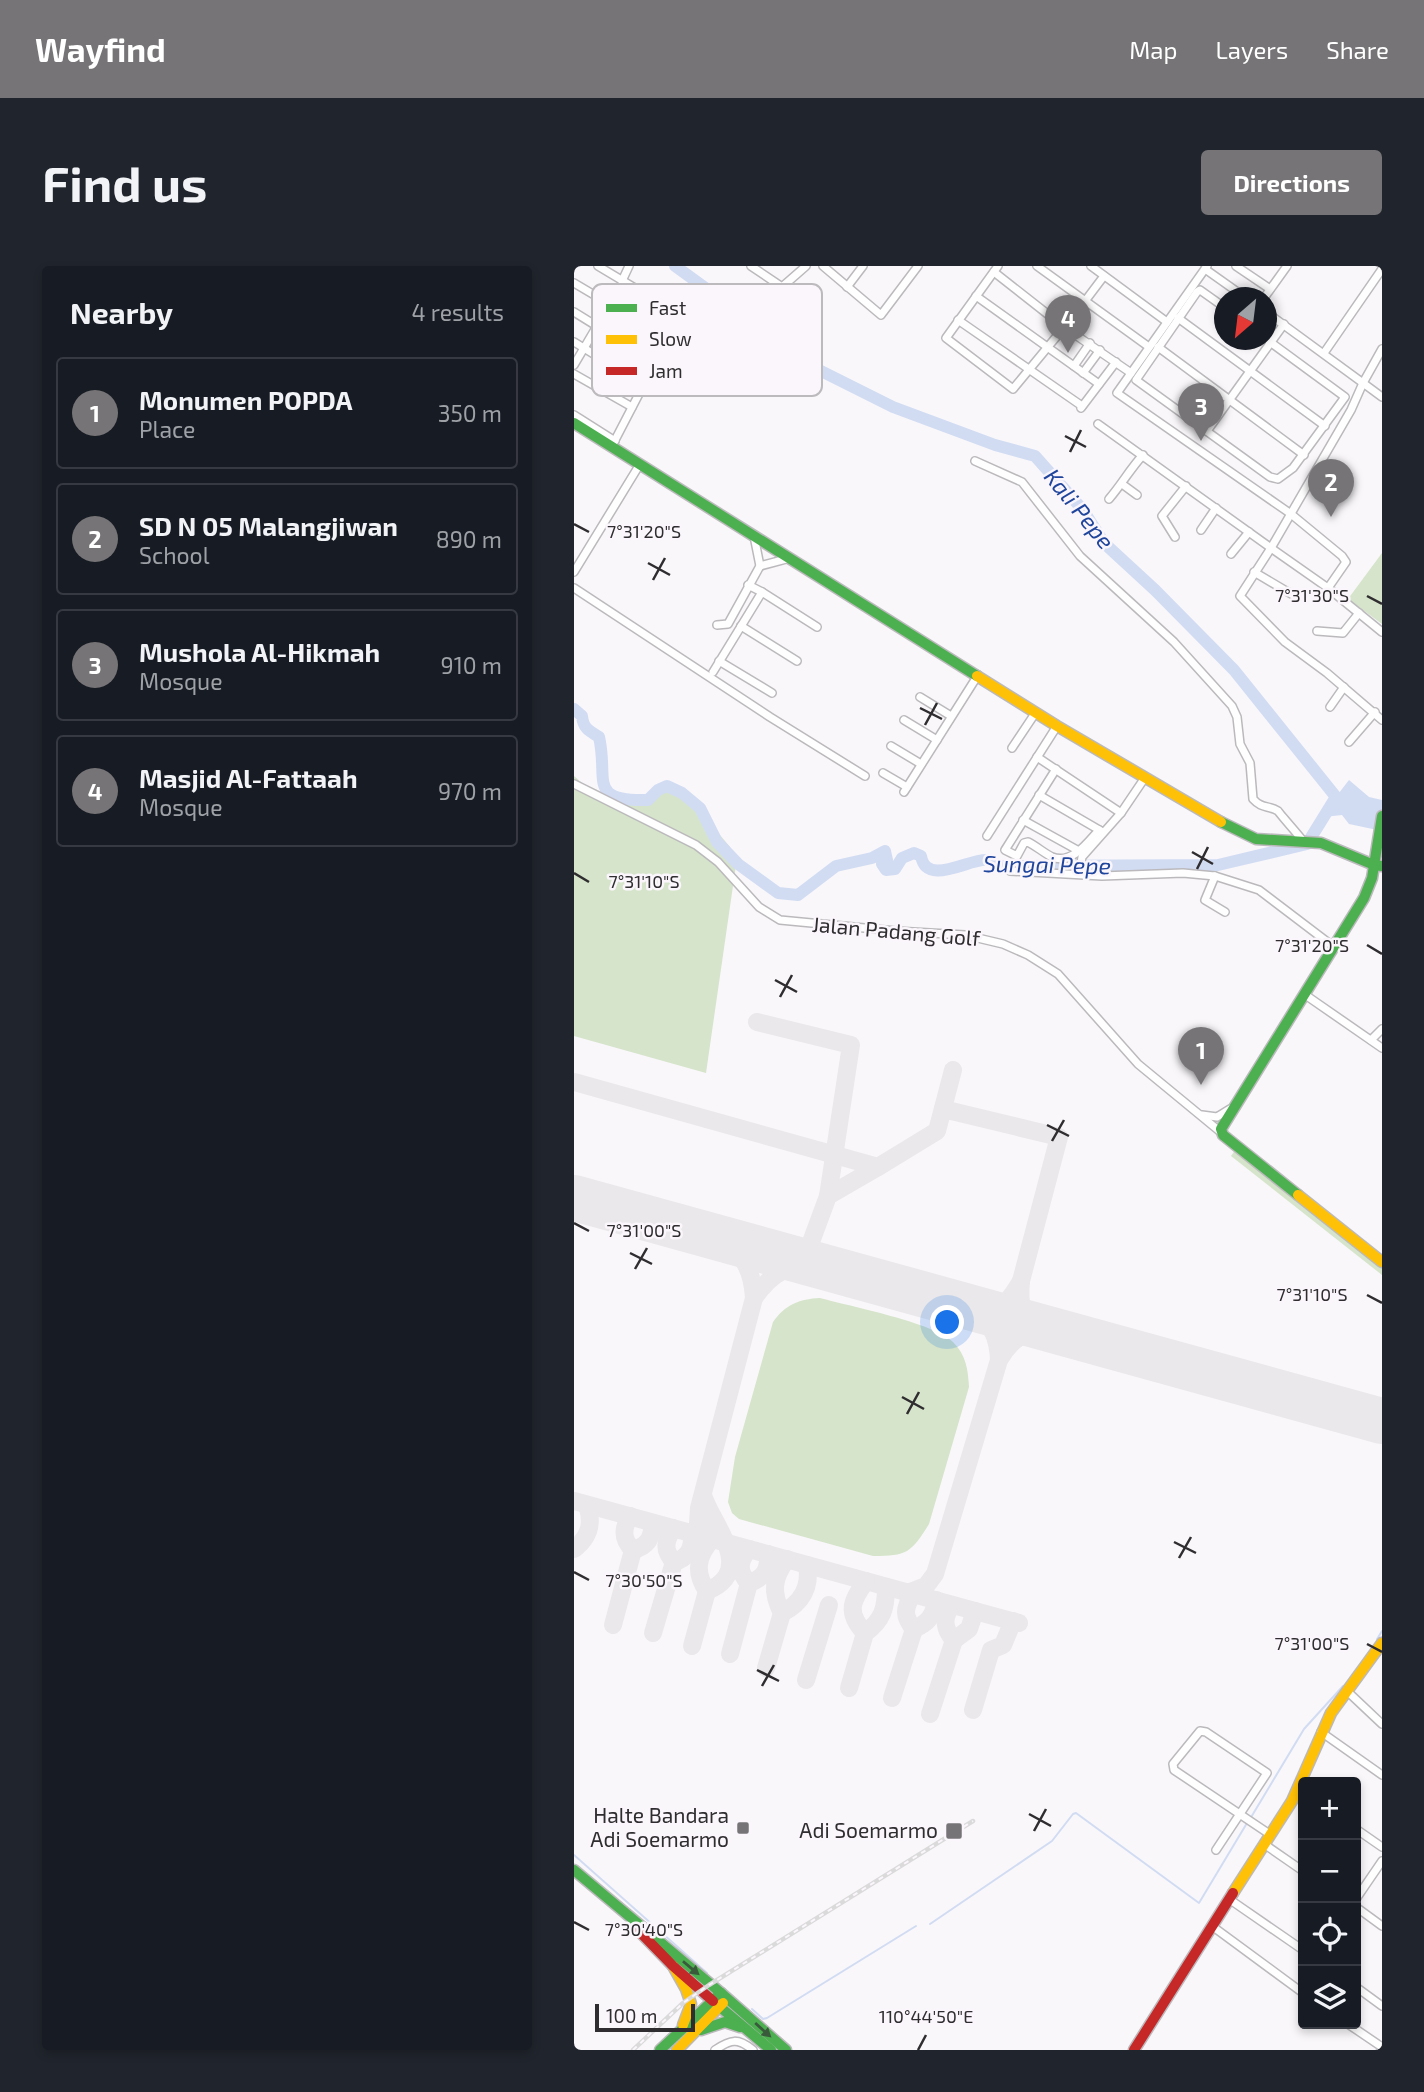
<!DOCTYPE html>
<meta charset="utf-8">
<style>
body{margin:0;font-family:"Exo 2",sans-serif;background:#20242c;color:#f1f3f6}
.controls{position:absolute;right:21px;bottom:21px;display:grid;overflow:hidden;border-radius:7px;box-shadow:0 4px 10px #0003}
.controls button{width:63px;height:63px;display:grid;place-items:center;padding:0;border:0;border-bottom:2px solid #363941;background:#171b24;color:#f1f3f6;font:35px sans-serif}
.compass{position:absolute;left:640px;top:21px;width:63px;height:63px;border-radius:50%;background:#171b24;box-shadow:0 4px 10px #0003;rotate:208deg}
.scale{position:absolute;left:21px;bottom:18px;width:100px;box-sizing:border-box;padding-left:7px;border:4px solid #2f2d2f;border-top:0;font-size:19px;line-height:24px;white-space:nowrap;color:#2f2d2f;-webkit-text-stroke:5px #faf6fb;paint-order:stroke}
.you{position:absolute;left:374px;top:1057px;width:24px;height:24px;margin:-18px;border:5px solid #fff;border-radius:50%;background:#1a73e8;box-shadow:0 0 0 10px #1a73e833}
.badge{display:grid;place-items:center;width:46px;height:46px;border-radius:50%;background:#767476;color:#fff;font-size:23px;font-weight:700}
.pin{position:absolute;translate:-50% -58px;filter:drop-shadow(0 2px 4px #0008)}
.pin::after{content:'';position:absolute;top:37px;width:24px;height:21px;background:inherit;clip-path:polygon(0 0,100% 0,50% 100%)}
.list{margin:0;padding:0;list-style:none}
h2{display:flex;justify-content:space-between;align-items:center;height:91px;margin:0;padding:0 28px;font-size:30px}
h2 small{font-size:23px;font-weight:400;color:#9ea1a6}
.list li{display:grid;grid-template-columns:46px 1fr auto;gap:21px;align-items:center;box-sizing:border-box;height:112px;margin:0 14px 14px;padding:0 14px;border:2px solid #363941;border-radius:7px}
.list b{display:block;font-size:26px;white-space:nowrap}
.list p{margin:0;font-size:23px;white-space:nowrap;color:#9ea1a6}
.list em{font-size:23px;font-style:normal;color:#9ea1a6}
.icon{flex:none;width:38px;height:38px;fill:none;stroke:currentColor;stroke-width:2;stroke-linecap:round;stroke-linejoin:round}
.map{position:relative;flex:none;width:808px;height:1784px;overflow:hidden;border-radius:7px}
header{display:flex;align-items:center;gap:42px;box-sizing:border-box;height:98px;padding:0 35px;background:#767476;color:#fff}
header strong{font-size:33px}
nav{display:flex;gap:38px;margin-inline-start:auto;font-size:24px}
.intro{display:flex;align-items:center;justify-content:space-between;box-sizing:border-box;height:168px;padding:0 42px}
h1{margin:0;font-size:49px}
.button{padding:18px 32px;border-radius:7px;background:#767476;color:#fff;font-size:24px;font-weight:700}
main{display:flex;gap:42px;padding:0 42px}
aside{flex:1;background:#171b24;border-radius:7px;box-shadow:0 4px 10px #0003}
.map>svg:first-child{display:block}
.green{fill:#d5e4ca}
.water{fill:#d1dcf3}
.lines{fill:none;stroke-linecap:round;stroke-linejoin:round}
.stream{stroke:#d1dcf3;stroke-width:2}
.river{stroke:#d1dcf3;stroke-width:12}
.taxiway{stroke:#eae8ea;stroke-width:18}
.runway{stroke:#eae8ea;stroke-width:46}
.street-casing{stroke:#bbb9bc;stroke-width:10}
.fast-casing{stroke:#bbb9bc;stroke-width:13}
.slow-casing{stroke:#bbb9bc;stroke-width:13}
.jam-casing{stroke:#bbb9bc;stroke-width:13}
.street{stroke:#fefefe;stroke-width:7}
.fast{stroke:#4caf50;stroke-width:10}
.slow{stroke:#ffc107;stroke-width:10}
.jam{stroke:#c62828;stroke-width:10}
.rail-casing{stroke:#dbdadb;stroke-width:4.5}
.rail{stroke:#faf6fb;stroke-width:2;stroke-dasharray:5;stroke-linecap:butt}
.oneway{fill:#395a3b}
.ticks{fill:none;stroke:#2f2d2f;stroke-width:2.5}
.poi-dot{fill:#767476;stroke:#faf6fb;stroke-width:2.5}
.labels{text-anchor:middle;stroke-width:5;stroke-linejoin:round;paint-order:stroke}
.street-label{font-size:21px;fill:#2f2d2f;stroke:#faf6fb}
.poi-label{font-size:21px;fill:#2f2d2f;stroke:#faf6fb;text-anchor:end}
.water-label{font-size:23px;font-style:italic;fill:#1f459c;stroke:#faf6fb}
.key{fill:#faf6fb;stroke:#bdbabe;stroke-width:2}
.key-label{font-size:19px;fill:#2f2d2f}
.ticks-label{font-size:18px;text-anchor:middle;fill:#2f2d2f;stroke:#faf6fb;stroke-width:5;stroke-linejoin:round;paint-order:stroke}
</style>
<header>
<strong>Wayfind</strong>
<nav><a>Map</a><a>Layers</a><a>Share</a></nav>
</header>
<div class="intro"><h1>Find us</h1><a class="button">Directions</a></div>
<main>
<aside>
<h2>Nearby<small>4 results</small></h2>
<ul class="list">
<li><span class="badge">1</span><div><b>Monumen POPDA</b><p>Place</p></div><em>350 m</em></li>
<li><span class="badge">2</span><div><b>SD N 05 Malangjiwan</b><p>School</p></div><em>890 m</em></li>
<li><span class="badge">3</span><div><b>Mushola Al-Hikmah</b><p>Mosque</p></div><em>910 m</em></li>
<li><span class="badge">4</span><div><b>Masjid Al-Fattaah</b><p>Mosque</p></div><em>970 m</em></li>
</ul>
</aside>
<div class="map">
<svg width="808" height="1784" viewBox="0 0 808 1784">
<rect width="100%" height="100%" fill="#f9f7fa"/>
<g class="green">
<path d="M808 287V358L774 333Z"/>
<path d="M0 510 8 517 47 535 56 528 64 533 72 532 87 521C114 532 137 558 156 581L151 589 162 599 132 807 0 770Z"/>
<path d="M662 883 808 999V1009L657 890Z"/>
<path d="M246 1032C275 1040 361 1057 379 1076 392 1089 394 1103 395 1121L355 1258C337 1287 333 1290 299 1290L165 1253 158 1247 154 1236 161 1191 199 1056C211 1039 225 1033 246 1032Z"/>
</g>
<path class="water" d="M775 514 795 531 808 534V565L775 558 768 549 750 551 748 549Z"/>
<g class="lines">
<g class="stream">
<path d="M803 1373 808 1365"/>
<path d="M676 1553 730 1463 769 1420"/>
<path d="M0 1589 133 1707"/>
<path d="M356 1658 478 1575 499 1548 502 1547 625 1637 673 1557"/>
<path d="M178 1743 189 1753 193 1752 342 1660"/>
</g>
<g class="river">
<path d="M101 0 243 103 319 141 421 179 461 190 509 244 530 277 581 324 660 404 762 531 769 534"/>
<path d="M0 443 8 450C9 462 15 465 25 471 35 513 12 536 74 534L84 524 93 520 108 527 126 542 143 576 164 598 204 627 224 629 262 600 298 592 311 585 313 594 308 598 312 604 321 603 328 592 340 587 347 590C353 622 397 591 414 594 416 595 423 599 425 600L644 599 733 578 762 531"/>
</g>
<g class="taxiway">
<path d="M183 756 277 779 254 930"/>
<path d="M0 816 304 901 363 865 379 804"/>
<path d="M369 843 485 871 447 1015C445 1038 446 1049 468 1061"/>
<path d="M230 995 254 930 304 901"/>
<path d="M180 1032C198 1006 214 998 245 999"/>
<path d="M398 1041C417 1057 424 1070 425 1094"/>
<path d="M398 1041C427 1046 433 1039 447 1015"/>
<path d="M787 1149 808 1145"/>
<path d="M129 1229C138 1259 183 1304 133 1325 120 1306 123 1290 138 1273"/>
<path d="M0 1235 445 1357"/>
<path d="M56 1250C48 1263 48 1273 59 1284 74 1280 78 1272 79 1257"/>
<path d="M99 1262C91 1276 89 1284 100 1296 114 1292 119 1283 118 1268"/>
<path d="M130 1271 124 1257 125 1242 180 1032C178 1002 170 990 146 972"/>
<path d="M0 1283C16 1271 19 1257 13 1239"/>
<path d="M175 1283C165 1295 163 1305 175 1317 190 1312 195 1304 194 1288"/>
<path d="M213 1293C199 1312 197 1326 208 1347 228 1337 237 1321 233 1299"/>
<path d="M292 1315C277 1335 272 1347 291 1367 309 1354 312 1342 312 1321"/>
<path d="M334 1327 352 1320 361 1308 425 1094C436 1075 447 1068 468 1061"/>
<path d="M339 1328C330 1342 329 1350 340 1363 354 1357 360 1350 362 1334"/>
<path d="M378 1339C369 1352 369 1362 380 1374L395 1363 401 1345"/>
<path d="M39 1359 59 1284"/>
<path d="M79 1367 100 1296"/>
<path d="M118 1380 133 1325"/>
<path d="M156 1388 175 1317"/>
<path d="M192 1402 208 1347"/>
<path d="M232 1414 255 1339"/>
<path d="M275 1422 291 1367"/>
<path d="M318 1432 340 1363"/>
<path d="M399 1444 417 1384 429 1379 439 1355"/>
<path d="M356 1448 380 1374"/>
</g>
<path class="runway" d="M0 932 808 1155"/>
<defs>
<g id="street">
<path d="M24 0 106 49 39 178"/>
<path d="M177 0 208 21 232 0"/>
<path d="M249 0 307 49 344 0"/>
<path d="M424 0 372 72 439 123 502 47 530 10"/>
<path d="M463 0 575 81"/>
<path d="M517 0 593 56"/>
<path d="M633 0 543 127 717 248 768 290 772 296 754 322"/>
<path d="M662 0 696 23"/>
<path d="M631 3 672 32"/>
<path d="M420 6 490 61 557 107"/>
<path d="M48 15 55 0"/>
<path d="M0 17 93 72"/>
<path d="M273 21 289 0"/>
<path d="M402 30 525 118"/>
<path d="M690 32 713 0"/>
<path d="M650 41 626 24 623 26 562 114 696 211 704 213 719 202 771 131 692 73"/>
<path d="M0 46 81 96"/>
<path d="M692 46 789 117 808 83"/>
<path d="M604 52 751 160"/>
<path d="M384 54 508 140"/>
<path d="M0 76 70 119"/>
<path d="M584 81 730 189"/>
<path d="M750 87 808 3"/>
<path d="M0 99 39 33"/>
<path d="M500 100 516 77"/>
<path d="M509 107 526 84"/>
<path d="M0 108 58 141"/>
<path d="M507 142 542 96"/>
<path d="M0 149 41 175"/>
<path d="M524 158 697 282 777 144 789 117 808 131"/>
<path d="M633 165 710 58"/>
<path d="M401 195 448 216 506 290 600 376 658 440 663 451 666 478 676 497 679 533C688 543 694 539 704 545 705 547 728 573 729 575"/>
<path d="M548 218 563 229"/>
<path d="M535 233C548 218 556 203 569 189"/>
<path d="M627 264 642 242"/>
<path d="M601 271 588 250 612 220"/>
<path d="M657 288 675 266"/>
<path d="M186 300 216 292"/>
<path d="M0 306 66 198"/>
<path d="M680 306 719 329"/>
<path d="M174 319 188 326 243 361"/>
<path d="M0 322 196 451 291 510"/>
<path d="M143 359 154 358 186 300 180 270"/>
<path d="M167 360 223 395"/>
<path d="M743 365 769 367 785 347"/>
<path d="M808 366 754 322 697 282 666 330 711 376 753 407 808 454"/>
<path d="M145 395 198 427"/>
<path d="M139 406 188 326"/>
<path d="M346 431 377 450"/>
<path d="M756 441 770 421"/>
<path d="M330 454 363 474"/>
<path d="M775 476 801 446"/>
<path d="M317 480 347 498"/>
<path d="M438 482 462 446"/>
<path d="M463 491 547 547"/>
<path d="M482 503 431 584 443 590 450 577 454 576C462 580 470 587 478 591 498 599 514 576 525 564"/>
<path d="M309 507 333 521"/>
<path d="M0 518 122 579 144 596 185 641 206 654 322 665 391 669 429 678 454 689 484 708 564 798 649 868"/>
<path d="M330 526 404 409"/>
<path d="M465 529 527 565"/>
<path d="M449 554 505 585"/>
<path d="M413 570 483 460"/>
<path d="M436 605 528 610 609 607 641 610 685 624 760 681"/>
<path d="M505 608 508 591 547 547 570 513"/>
<path d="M641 610 631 634 651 646"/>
<path d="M730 728 808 782"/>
<path d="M797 774 808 763"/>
<path d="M628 849 643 851 656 843"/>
<path d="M773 1425 808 1458"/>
<path d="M747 1466 808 1509"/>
<path d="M782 1563 808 1581"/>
<path d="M690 1578 729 1605"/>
<path d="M642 1584 693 1507 632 1466 626 1465 599 1498 600 1504 697 1569"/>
<path d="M655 1633 729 1684"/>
<path d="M782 1633 808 1595"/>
<path d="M782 1641 808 1660"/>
<path d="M638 1660 729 1727"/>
<path d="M782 1721 808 1740"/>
<path d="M774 1758 808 1781"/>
<path d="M141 1784C157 1773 164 1772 179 1784"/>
</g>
<g id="fast">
<path d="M0 157 403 410"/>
<path d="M647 556 682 573 747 577 800 599 808 600"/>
<path d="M724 929 649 869 647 863 790 632 798 612 808 550"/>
<path d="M0 1604 147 1727"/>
<path d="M139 1735 197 1784"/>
<path d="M127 1764 151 1756 166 1761"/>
<path d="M86 1784 147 1727 212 1784"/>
</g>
<g id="slow">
<path d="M403 410 483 460 647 556"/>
<path d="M724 929 808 996"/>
<path d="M659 1627 718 1535 757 1447 808 1377"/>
<path d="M99 1700 112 1723 117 1738 109 1759"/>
<path d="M103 1784 149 1737"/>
</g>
<g id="jam">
<path d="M63 1663 99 1700 139 1735"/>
<path d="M560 1784 659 1627"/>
</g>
</defs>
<use href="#street" class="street-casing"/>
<use href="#fast" class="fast-casing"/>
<use href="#slow" class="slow-casing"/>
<use href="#jam" class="jam-casing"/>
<use href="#street" class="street"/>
<use href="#fast" class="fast"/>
<use href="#slow" class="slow"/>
<use href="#jam" class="jam"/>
<defs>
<path id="rail" d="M59 1784 109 1737 135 1719 399 1555"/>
</defs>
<use href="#rail" class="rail-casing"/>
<use href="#rail" class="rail"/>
</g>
<defs><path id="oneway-solid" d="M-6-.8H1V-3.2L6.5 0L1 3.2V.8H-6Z" transform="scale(1.75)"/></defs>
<g class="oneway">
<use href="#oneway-solid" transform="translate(117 1702) rotate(40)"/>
<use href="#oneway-solid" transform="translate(189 1764) rotate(42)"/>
</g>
<path class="ticks" d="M491 170 512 181M496 186 507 164M0 258 15 266M74 297 96 309M79 314 91 292M793 330 808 338M346 442 368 453M351 459 363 437M618 586 639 598M623 603 634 581M0 607 15 616M793 679 808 688M201 714 223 726M206 731 218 709M473 859 495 870M478 875 490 854M0 957 15 965M56 987 78 998M61 1003 73 982M793 1029 808 1037M328 1131 350 1143M333 1148 345 1126M600 1276 622 1287M605 1292 617 1271M0 1306 15 1314M793 1378 808 1386M183 1404 205 1415M188 1420 200 1399M455 1548 477 1560M460 1565 472 1543M0 1656 15 1664M344 1784 352 1769"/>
<g class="poi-dot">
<rect x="162" y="1555" width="14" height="14" rx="3.5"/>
<rect x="371" y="1556" width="18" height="18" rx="3.5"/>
</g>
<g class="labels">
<g class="street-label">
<text transform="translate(322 666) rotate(5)" y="7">Jalan Padang Golf</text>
</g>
<g class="poi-label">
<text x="155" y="1557">Halte Bandara<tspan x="155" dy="24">Adi Soemarmo</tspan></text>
<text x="364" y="1572">Adi Soemarmo</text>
</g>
<g class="water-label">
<text transform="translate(505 243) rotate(51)" y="8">Kali Pepe</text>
<text transform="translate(473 599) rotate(1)" y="8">Sungai Pepe</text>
</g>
</g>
<rect x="18" y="18" width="230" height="112" rx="10" class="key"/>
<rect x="32" y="38" width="31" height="8" fill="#4caf50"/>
<rect x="32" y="69" width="31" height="9" fill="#ffc107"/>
<rect x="32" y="101" width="31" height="8" fill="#c62828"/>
<g class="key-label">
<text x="75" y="49">Fast</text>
<text x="75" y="80">Slow</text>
<text x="75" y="112">Jam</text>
</g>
<g class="ticks-label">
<text x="70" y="272">7°31'20"S</text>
<text x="738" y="336">7°31'30"S</text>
<text x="70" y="622">7°31'10"S</text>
<text x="738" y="686">7°31'20"S</text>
<text x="70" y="971">7°31'00"S</text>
<text x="738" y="1035">7°31'10"S</text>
<text x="70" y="1321">7°30'50"S</text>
<text x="738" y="1384">7°31'00"S</text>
<text x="70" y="1670">7°30'40"S</text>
<text x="352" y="1757">110°44'50"E</text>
</g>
</svg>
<div class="controls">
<button>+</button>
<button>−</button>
<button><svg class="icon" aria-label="locate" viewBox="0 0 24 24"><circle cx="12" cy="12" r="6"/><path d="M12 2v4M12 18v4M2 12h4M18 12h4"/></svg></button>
<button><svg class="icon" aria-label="layers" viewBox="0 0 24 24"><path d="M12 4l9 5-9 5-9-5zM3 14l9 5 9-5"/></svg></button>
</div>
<svg class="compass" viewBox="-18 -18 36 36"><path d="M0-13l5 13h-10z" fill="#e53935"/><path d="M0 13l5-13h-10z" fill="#9ea1a6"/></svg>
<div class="scale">100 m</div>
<div class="you"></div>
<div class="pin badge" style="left:627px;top:819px">1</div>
<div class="pin badge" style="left:757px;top:251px">2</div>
<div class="pin badge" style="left:627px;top:175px">3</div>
<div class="pin badge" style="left:494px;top:87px">4</div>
</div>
</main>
